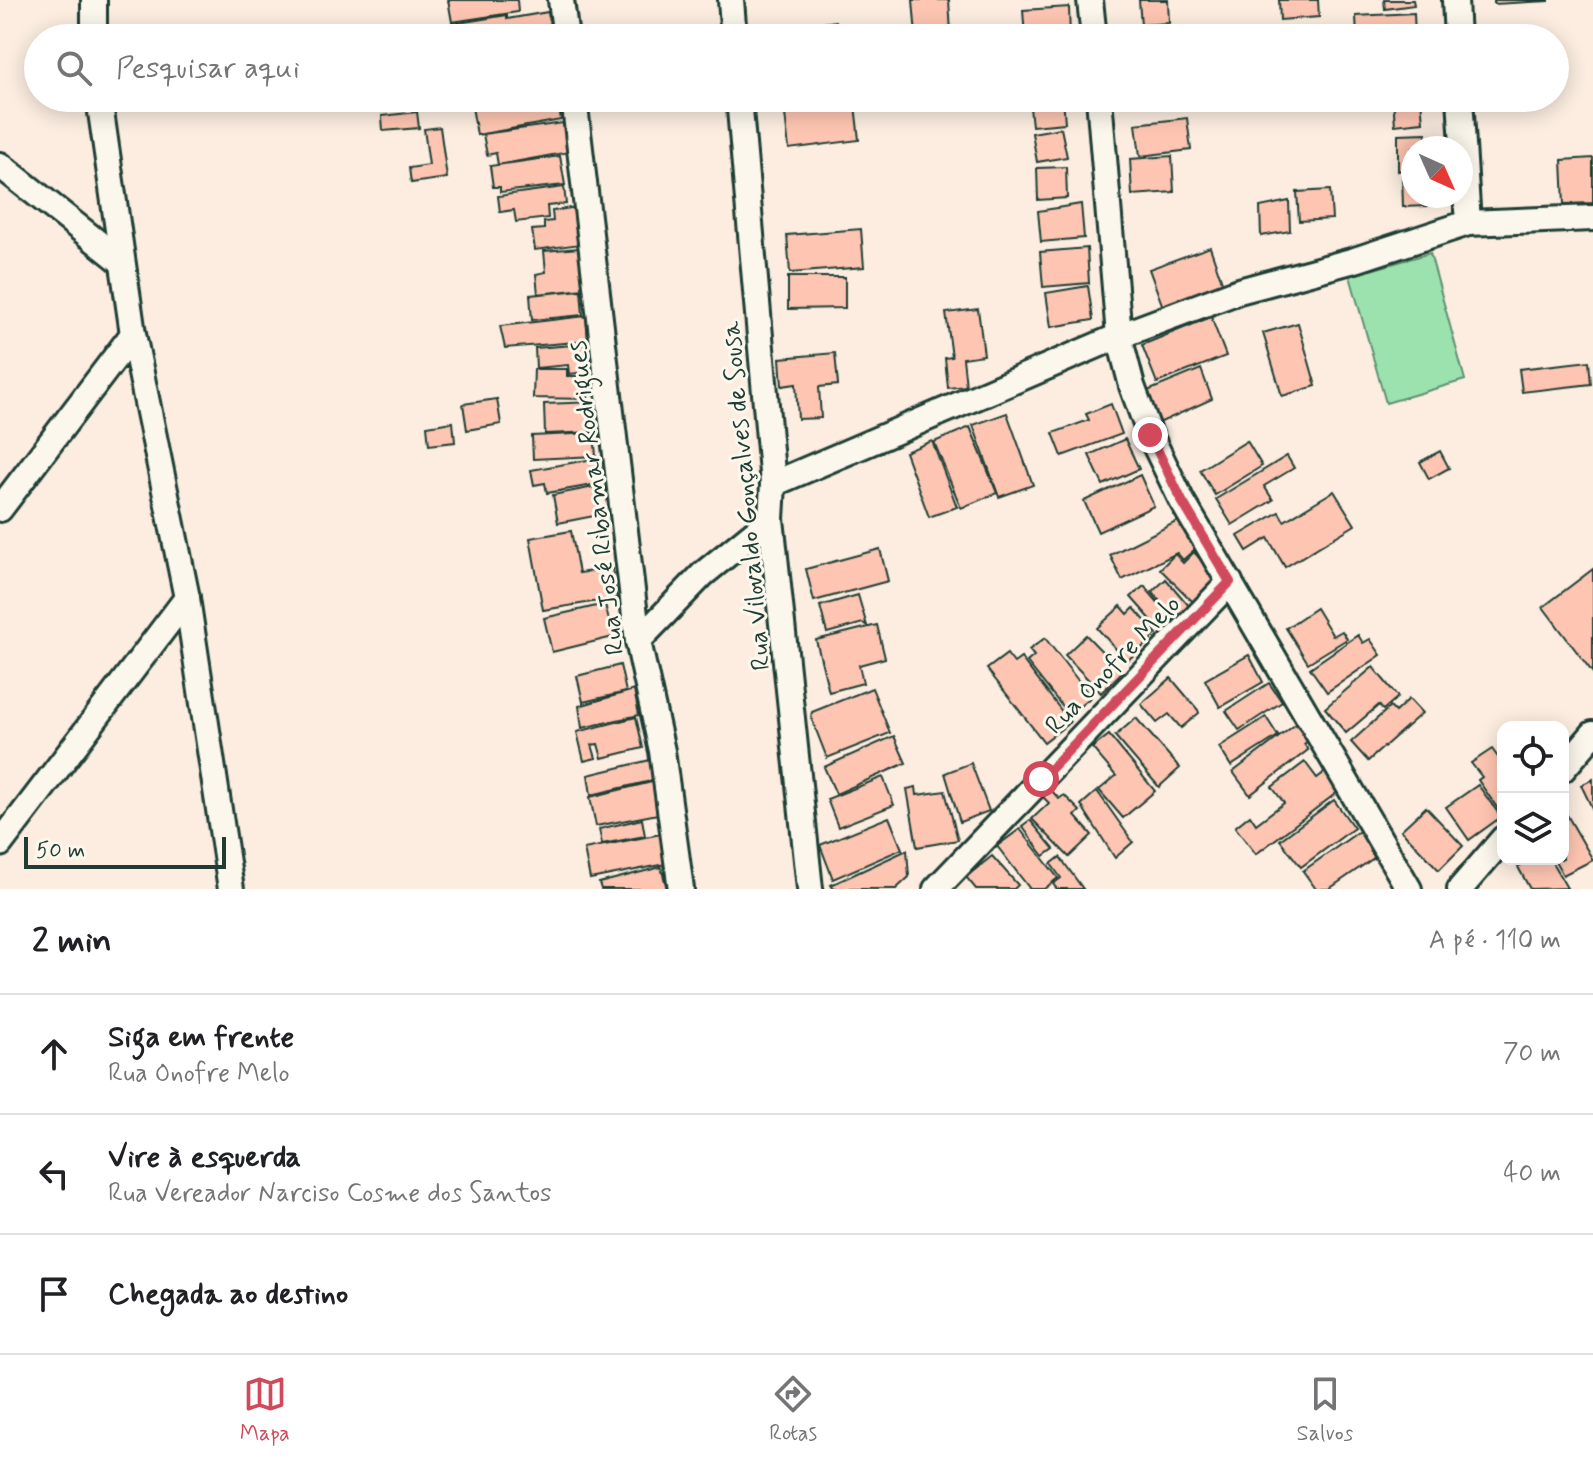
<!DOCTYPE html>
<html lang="pt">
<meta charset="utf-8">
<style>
body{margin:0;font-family:Mynerve,sans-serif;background:#f2f2f2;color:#202124}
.controls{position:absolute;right:24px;bottom:24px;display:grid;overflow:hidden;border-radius:16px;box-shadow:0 4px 20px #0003}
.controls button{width:72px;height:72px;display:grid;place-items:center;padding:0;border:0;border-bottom:2px solid #e0e0e0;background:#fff;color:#202124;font:40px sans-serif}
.compass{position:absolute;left:1401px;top:136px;width:72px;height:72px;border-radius:50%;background:#fff;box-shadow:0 4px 20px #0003;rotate:135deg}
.scale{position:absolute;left:24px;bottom:20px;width:202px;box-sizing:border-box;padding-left:8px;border:4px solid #1f3d34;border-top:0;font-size:22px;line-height:28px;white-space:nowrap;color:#1f3d34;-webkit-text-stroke:6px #fbf7ec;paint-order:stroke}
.stop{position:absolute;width:24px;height:24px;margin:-18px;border:6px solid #d1495b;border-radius:50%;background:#fff}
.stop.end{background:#d1495b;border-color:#fff;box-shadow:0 2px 8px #0008}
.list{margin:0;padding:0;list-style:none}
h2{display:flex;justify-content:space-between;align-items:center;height:104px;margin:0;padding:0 32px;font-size:34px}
h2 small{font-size:26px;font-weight:400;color:#757577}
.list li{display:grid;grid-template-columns:52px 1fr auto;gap:24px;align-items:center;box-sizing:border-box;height:120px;padding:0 32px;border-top:2px solid #e0e0e0}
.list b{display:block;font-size:30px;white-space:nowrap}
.list p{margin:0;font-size:26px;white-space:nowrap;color:#757577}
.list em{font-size:26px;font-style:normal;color:#757577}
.icon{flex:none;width:44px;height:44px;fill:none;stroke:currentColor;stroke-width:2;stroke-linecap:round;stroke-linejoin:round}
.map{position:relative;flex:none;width:1593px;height:889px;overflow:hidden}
.search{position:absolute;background:#fff;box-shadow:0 4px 20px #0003;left:24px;right:24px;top:24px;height:88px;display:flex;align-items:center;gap:20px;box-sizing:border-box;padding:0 28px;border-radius:44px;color:#757577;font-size:30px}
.sheet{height:464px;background:#fff}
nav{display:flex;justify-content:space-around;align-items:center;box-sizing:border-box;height:112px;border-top:2px solid #e0e0e0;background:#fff;font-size:22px;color:#757577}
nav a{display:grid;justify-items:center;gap:4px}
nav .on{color:#d1495b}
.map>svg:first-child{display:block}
.green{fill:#9ce2af;stroke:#5e9072;stroke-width:2}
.building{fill:#fec6b2;stroke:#1f3d34;stroke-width:2}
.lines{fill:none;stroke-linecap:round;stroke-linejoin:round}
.street-casing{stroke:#1f3d34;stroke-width:30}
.street{stroke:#fbf7ec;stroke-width:24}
.route{stroke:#d1495b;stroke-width:10}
.labels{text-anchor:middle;stroke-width:6;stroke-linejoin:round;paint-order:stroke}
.street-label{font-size:26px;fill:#1f3d34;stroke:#fbf7ec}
</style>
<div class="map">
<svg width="1593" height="889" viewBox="0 0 1593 889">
<rect width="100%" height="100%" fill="#fcede0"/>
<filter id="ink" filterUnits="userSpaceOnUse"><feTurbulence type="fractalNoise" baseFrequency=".0125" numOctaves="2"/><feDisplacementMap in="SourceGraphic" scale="16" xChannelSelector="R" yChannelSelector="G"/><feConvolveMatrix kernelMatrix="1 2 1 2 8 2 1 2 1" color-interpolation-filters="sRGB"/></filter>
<g filter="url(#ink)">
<path class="green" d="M1430 253 1465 380 1386 403 1350 276Z"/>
<g class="building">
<path d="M448 0H517L518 12 452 22Z"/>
<path d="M913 0H949L951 33 916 36Z"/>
<path d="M1139 0H1168L1169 23 1141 25Z"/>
<path d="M1279 0H1318L1319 17 1280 20Z"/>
<path d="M1384 0H1413L1414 5 1385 9Z"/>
<path d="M1494 0H1549V1L1494 4Z"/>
<path d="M1069 7 1070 38H1025L1023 10Z"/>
<path d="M548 12 552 38H448L446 25 507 15V19Z"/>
<path d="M1414 13 1415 38H1357L1356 16Z"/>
<path d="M836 21 838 38H761L760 31Z"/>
<path d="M1172 33V38H1145L1144 34Z"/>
<path d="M524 98H557L561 120 477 135 472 107Z"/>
<path d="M768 98H841L769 107Z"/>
<path d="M1029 98H1063L1065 123 1032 126Z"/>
<path d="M1151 98H1178V103L1151 106Z"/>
<path d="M1393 98H1421L1423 122 1395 125Z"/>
<path d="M855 105 859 140 789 149 785 114Z"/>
<path d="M417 112 419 128 383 131 382 116Z"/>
<path d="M1187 118 1191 150 1140 156 1136 124Z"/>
<path d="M563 123 569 152 498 165 496 153 487 155 483 134Z"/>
<path d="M440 127 447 178 411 183 409 168 429 165 424 129Z"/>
<path d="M1061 128 1067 157 1037 162 1032 133Z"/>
<path d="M1426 133V148H1413V166L1398 171V134Z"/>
<path d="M560 156 565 185 500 192V187H493L490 166Z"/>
<path d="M1172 156 1174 192 1132 195 1130 159Z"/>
<path d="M1593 158V203L1564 204 1562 160Z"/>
<path d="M1066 167 1067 198 1038 200 1037 168Z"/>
<path d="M1402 175H1413V196H1427L1428 206 1403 207Z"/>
<path d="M564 187 566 204 547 206 548 218 516 222 514 210 500 212 498 196Z"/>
<path d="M1330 190 1332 219 1299 221 1297 192Z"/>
<path d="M1289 201 1290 231 1261 236 1260 207Z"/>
<path d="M1081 204 1084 238 1041 242 1038 211Z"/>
<path d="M577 207 581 244 535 250 532 230 544 229V222L553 221 552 211Z"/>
<path d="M861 229 864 267 790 273 787 235Z"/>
<path d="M1210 247 1223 285 1163 307 1149 269Z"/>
<path d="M579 248 584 289 538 294 536 274 546 272 544 251Z"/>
<path d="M1087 248 1089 283 1043 287 1040 252Z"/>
<path d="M788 277H845V308L788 309Z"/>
<path d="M1088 286 1093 320 1051 327 1046 293Z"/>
<path d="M581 290 583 315 532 320 530 295Z"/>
<path d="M978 309 984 355 963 358 966 386 948 388 945 358 952 357 946 313Z"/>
<path d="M586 316 588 341 505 348 500 326Z"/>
<path d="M1211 317 1226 356 1157 383 1142 345Z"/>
<path d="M1298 323 1316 386 1282 396 1263 333Z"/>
<path d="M586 344 588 372 569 374 568 365 536 368 535 348Z"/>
<path d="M835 353 838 385 819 387 821 418 798 419 796 384 782 386 780 358Z"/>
<path d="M1589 361 1591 384 1522 392 1519 369Z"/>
<path d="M534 369H567V376H589L588 399 533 398Z"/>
<path d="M1201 369 1212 399 1159 423 1145 392Z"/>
<path d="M497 399 501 424 467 430 463 404Z"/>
<path d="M595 402 596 432 545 434 544 404Z"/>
<path d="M1111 404 1122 434 1062 456 1053 433 1089 420 1086 414Z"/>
<path d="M1007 413 1033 485 999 497 973 425Z"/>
<path d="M453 422 455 442 429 445 427 426Z"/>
<path d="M970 427 997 493 961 508 934 442Z"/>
<path d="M594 433 596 456 533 459 532 436Z"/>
<path d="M1125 439 1139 469 1103 485 1089 455Z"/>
<path d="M932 441 957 507 929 517 905 452Z"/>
<path d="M1247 441 1262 466 1215 495 1200 470Z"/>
<path d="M1440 451 1449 468 1429 479 1420 462Z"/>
<path d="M1287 456 1294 468 1264 486 1273 500 1232 525 1216 499Z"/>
<path d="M599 458 604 483 547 493 545 483 534 485 531 470Z"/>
<path d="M1140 475 1154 506 1098 532 1084 501Z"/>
<path d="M594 487 599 515 558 523 553 495Z"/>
<path d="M1334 491 1355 525 1285 567 1268 538 1247 551 1238 536 1279 512 1284 521Z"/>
<path d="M1180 520 1195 549 1183 560 1177 553 1122 580 1110 555Z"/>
<path d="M571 531 579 573 612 568 617 598 543 610 530 538Z"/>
<path d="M880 549 888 581 814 601 806 569Z"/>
<path d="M1194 552 1219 581 1194 603 1160 569 1175 554 1183 563Z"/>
<path d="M1593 569V673L1543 607Z"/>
<path d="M1166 579 1190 607 1182 615 1173 617 1152 592Z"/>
<path d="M1144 586 1173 620 1161 631 1131 597Z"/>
<path d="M858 595 867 626 863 623 827 633 820 606Z"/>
<path d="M605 604 613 637 552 652 544 618Z"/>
<path d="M1121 606 1128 614 1134 608 1157 634 1127 661 1097 628Z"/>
<path d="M1316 608 1333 636 1342 631 1347 639 1308 663 1286 628Z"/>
<path d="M877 625 885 658 859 665 863 683 829 692 816 640Z"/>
<path d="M1086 635 1122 672 1101 693 1065 655Z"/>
<path d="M1358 635 1363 643 1370 639 1381 655 1327 692 1310 668Z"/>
<path d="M1045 638 1091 697 1069 715 1027 662 1034 656 1029 650Z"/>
<path d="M1007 654 1014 663 1021 658 1070 722 1044 742 987 669Z"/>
<path d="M1249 655 1263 682 1220 707 1205 680Z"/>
<path d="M620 665 626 692 583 702 577 676Z"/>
<path d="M1373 667 1398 697 1383 710 1379 705 1346 733 1325 708Z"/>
<path d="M1171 678 1198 710 1199 713 1181 728 1169 714 1157 723 1141 704Z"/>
<path d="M1269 683 1282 702 1239 730 1226 711Z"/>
<path d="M872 688 890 733 827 758 811 717 812 712Z"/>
<path d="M634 690 639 715 582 728 579 706Z"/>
<path d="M1409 699 1422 713 1368 761 1351 742 1390 707 1395 712Z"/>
<path d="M636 717 643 748 602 758 598 744 592 745 596 758 584 761 577 732Z"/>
<path d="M1266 717 1278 736 1231 766 1219 747Z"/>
<path d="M1136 718 1180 768 1159 787 1115 736Z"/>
<path d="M1300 721 1312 738 1304 744 1308 750 1250 795 1233 772Z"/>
<path d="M1109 735 1155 791 1123 818 1099 790 1116 776 1092 748Z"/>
<path d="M894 736 906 763 836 794 824 767Z"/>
<path d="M1492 749 1503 764V805L1498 809 1478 780 1482 777 1471 763Z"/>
<path d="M650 760 655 780 591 795 588 775Z"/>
<path d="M1305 762 1317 778 1329 769 1343 788 1256 854 1235 827 1250 815 1256 824 1284 803 1272 787Z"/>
<path d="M971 763 989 811 960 822 945 773Z"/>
<path d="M883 777 894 805 838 827 827 799Z"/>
<path d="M1593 779V810L1581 785Z"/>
<path d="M656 781 663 813 596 826 590 797Z"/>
<path d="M1478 785 1501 817 1469 840 1446 807Z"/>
<path d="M916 787 917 795 945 791 958 840 917 847 907 789Z"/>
<path d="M1051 790 1059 799 1064 795 1080 811 1075 816 1092 835 1069 857 1032 819 1049 803 1043 797Z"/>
<path d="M1097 791 1133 842 1115 858 1081 805Z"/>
<path d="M1334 800 1354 828 1301 867 1280 840Z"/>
<path d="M1426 807 1463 846 1439 870 1401 830Z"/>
<path d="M1563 808 1593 860 1563 875 1554 859H1563Z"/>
<path d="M889 817 902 849 833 879 820 845Z"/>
<path d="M642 819 645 836 602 844 599 829Z"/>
<path d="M1030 820 1054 849 1044 856 1022 826Z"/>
<path d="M1020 829 1058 878 1044 889H1030L997 846Z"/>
<path d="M1361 830 1378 855 1329 889H1316L1303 871Z"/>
<path d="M661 834 666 864 590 879 584 849Z"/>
<path d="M907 850 909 877 896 889H834L831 885Z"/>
<path d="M992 856 1018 885 1014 889H976L966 877Z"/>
<path d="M1060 857 1083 889H1057L1053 884 1061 878 1051 864Z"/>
<path d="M1531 859H1550L1567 888 1530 889 1518 867Z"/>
<path d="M661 867 667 889H601L599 883Z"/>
</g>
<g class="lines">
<defs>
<g id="street">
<path d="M561 0 566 38"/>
<path d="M731 0 734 38"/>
<path d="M1090 0 1094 38"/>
<path d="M1455 0 1457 38"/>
<path d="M94 38V0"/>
<path d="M99 98 133 334 187 598 231 889"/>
<path d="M574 98 638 641 662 751 681 889"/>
<path d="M739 98 773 484 771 519 810 889"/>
<path d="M1099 98 1119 336 1132 386 1150 435 1182 501 1409 889"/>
<path d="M1460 98 1468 223"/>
<path d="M0 165 122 262"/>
<path d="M773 484 1119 336 1239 291 1355 260 1468 223 1593 218"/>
<path d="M0 509 133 334"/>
<path d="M638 641 703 574 771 519"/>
<path d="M1563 769 1593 734"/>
<path d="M0 844 187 598"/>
<path d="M936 889 1230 582"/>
<path d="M1460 889 1503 839"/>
</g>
</defs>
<use href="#street" class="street-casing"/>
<use href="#street" class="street"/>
</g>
</g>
<g class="lines" filter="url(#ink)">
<path class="route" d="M1041 779 1230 582 1182 501 1150 435"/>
</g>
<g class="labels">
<g class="street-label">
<text transform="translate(745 496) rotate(-95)" y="9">Rua Vilovaldo Gonçalves de Sousa</text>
<text transform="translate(595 498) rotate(-97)" y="9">Rua José Ribamar Rodrigues</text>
<text transform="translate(1112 664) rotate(-46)" y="9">Rua Onofre Melo</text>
</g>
</g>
</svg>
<div class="controls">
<button><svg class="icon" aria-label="locate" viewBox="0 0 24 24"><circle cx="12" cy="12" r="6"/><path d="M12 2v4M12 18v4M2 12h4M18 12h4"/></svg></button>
<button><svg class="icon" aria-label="layers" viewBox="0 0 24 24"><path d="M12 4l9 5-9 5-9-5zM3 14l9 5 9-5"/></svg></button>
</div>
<svg class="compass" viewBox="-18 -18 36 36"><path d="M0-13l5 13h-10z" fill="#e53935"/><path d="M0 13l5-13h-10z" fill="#757577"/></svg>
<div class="scale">50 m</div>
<div class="stop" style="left:1041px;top:779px"></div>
<div class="stop end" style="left:1150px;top:435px"></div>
<div class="search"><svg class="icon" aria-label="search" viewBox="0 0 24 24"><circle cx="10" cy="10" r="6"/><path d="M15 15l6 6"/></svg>Pesquisar aqui</div>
</div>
<section class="sheet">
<h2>2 min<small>A pé · 110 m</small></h2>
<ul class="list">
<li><svg class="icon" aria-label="ahead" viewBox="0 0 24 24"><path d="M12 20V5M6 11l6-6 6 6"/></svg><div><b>Siga em frente</b><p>Rua Onofre Melo</p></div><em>70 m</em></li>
<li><svg class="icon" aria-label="left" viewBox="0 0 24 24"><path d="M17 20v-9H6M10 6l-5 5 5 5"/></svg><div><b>Vire à esquerda</b><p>Rua Vereador Narciso Cosme dos Santos</p></div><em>40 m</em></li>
<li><svg class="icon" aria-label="arrive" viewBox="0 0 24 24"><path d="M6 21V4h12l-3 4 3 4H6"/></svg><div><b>Chegada ao destino</b></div></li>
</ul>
</section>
<nav>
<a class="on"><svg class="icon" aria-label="map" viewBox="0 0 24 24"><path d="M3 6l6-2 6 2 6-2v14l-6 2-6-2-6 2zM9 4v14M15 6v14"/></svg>Mapa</a>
<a><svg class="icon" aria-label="directions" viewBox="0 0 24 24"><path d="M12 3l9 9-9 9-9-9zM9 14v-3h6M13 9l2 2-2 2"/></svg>Rotas</a>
<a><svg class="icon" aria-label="saved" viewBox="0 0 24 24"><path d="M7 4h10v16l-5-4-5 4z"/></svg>Salvos</a>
</nav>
